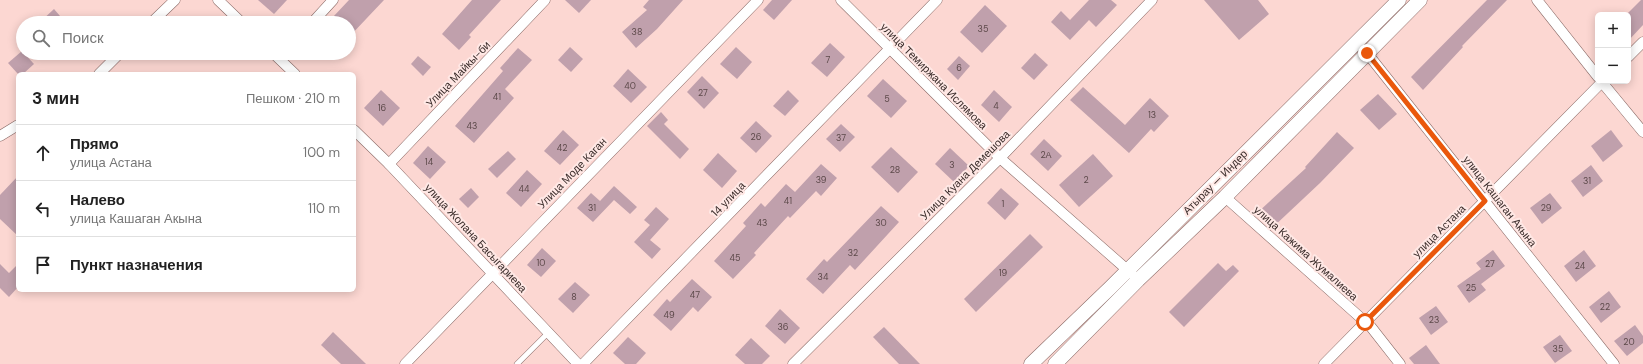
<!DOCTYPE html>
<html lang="ru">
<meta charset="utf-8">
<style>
body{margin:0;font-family:"DM Sans",sans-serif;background:#f2f2f2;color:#222}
.controls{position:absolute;right:12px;top:12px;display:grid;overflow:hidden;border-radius:6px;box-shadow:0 2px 10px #0003}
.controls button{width:36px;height:36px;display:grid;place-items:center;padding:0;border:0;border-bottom:1px solid #e0e0e0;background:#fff;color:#222;font:20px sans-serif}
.stop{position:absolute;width:12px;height:12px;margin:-9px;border:3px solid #ea580c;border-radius:50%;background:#fff}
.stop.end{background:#ea580c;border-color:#fff;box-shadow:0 1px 4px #0008}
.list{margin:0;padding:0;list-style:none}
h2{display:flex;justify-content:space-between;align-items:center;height:52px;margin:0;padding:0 16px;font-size:17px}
h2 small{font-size:13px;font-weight:400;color:#767676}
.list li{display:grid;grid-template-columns:26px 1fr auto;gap:12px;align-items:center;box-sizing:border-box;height:56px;padding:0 16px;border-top:1px solid #e0e0e0}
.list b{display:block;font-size:15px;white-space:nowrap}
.list p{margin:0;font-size:13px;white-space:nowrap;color:#767676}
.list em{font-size:13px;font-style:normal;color:#767676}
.icon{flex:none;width:22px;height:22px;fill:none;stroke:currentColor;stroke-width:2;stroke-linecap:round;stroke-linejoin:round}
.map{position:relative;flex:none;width:1643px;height:364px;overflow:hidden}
.search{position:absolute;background:#fff;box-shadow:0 2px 10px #0003;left:16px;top:16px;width:340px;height:44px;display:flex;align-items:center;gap:10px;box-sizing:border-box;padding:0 14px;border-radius:22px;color:#767676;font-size:15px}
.panel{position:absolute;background:#fff;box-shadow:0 2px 10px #0003;left:16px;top:72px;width:340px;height:220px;border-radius:6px}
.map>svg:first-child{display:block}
.building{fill:#c0a0ac}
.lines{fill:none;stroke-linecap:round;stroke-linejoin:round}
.lane-casing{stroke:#8b6b67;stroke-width:6}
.street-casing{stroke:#8b6b67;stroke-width:11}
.secondary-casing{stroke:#8b6b67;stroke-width:15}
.lane{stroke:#fff;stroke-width:5}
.street{stroke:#fff;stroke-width:10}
.secondary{stroke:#fff;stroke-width:14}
.route{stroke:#ea580c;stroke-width:5}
.labels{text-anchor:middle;stroke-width:4;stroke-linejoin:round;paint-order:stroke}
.number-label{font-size:9px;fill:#5c494a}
.street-label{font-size:11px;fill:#3a2c2a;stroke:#ffe8e5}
</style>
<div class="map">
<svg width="1643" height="364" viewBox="0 0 1643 364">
<rect width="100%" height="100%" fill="#fcd7d2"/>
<g class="building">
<path d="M258 0H287L274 14Z"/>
<path d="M349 0H384L349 37V23H340L333 17Z"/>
<path d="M472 0H501L469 35 471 37 459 50 442 34Z"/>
<path d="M565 0H591L579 13Z"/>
<path d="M649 0H683L657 29 636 48 622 32 647 10 643 7Z"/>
<path d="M772 0H792L774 20 763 10Z"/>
<path d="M1089 0H1111L1117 5 1096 27 1089 20 1070 40 1051 22 1061 11 1070 20Z"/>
<path d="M1204 0H1258L1269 14 1239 40Z"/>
<path d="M1487 0H1507L1462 46 1463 47 1423 90 1411 77Z"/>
<path d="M1641 0H1643V25L1628 41V13Z"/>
<path d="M985 5 1007 26 982 53 960 32Z"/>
<path d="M54 9 66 23H39Z"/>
<path d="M830 43 845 57 827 77 811 63Z"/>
<path d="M570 47 583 59 571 72 558 60Z"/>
<path d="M736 47 752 62 737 79 720 64Z"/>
<path d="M518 48 532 60 505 89 514 98 474 143 455 126 503 71 500 68Z"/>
<path d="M22 51 34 64 23 74H18L8 63Z"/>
<path d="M1035 53 1048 65 1034 80 1021 68Z"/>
<path d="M418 56 431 67 423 76 411 64Z"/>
<path d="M959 56 970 66 958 80 947 69Z"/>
<path d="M628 69 647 87 631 103 613 86Z"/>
<path d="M702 76 719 93 704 109 687 92Z"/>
<path d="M883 79 907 101 891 118 867 96Z"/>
<path d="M1083 87 1125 125 1150 98 1169 116 1154 132 1151 129 1129 153 1070 100Z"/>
<path d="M381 90 400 108 383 126 364 108Z"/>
<path d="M788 90 799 101 785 116 773 106Z"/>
<path d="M994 90 1012 107 999 122 981 105Z"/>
<path d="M1378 94 1397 114 1379 130 1360 110Z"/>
<path d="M661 112 668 120 664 124 689 149 680 159 647 126Z"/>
<path d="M756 121 772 136 756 153 740 138Z"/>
<path d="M841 124 855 137 840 152 826 139Z"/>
<path d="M563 130 579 145 560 165 544 151Z"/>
<path d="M1611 130 1623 146 1603 162 1591 146Z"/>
<path d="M1337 132 1354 148 1320 183 1271 229 1256 214 1306 168 1305 167Z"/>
<path d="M1044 139 1062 156 1048 171 1030 154Z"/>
<path d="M428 146 446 162 430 179 413 163Z"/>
<path d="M891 147 918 172 898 193 871 167Z"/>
<path d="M950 148 969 166 954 182 935 164Z"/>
<path d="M508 151 516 159 497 178 488 169Z"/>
<path d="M718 153 737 171 722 188 703 170Z"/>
<path d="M1093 154 1113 176 1079 207 1059 185Z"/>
<path d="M821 164 837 178 821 196 816 191 790 218 788 216 754 253 756 255 733 279 714 261 746 226 743 223 761 203 765 207 786 184 795 192Z"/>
<path d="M1591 165 1603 181 1583 197 1571 181Z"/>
<path d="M527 170 542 184 521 207 506 193Z"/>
<path d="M18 176V236L0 219V195Z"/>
<path d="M614 186 637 207 630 214 614 200 593 222 577 208 591 193 600 201Z"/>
<path d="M471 188 479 197 468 208 459 199Z"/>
<path d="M1001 188 1019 204 1005 220 987 203Z"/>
<path d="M1550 193 1562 208 1542 224 1530 208Z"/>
<path d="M881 206 899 222 855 270 850 265 823 294 806 279 824 259 827 262Z"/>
<path d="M656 207 669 219 650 240 661 249 652 259 634 242 650 225 644 220Z"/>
<path d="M1030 234 1043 247 976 312 964 299Z"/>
<path d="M542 248 556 261 541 277 527 265Z"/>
<path d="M1493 250 1505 266 1481 284 1486 290 1469 303 1457 286 1481 269 1476 263Z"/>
<path d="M1584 250 1596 266 1576 282 1564 266Z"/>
<path d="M1218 263 1226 271 1233 265 1239 271 1184 327 1169 312Z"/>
<path d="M0 264 9 273 18 264V287L9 297 0 288Z"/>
<path d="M692 279 712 297 698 312 693 307 671 331 653 315 667 299 670 302Z"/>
<path d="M575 282 590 295 573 313 558 299Z"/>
<path d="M1609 291 1621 307 1601 323 1589 307Z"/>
<path d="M1436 306 1448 322 1431 335 1419 318Z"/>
<path d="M780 309 800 328 785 344 765 326Z"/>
<path d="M1635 325 1643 336V343L1627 356 1614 341Z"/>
<path d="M884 327 920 364H899L873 337Z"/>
<path d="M333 332 366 364H341L321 345Z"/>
<path d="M1560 335 1572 351 1555 363 1543 347Z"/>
<path d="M628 337 646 353 636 364H625L613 353Z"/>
<path d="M751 338 770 356 762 364H745L735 355Z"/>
<path d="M1426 345 1440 364H1414L1409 358Z"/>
</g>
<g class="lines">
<defs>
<path id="lane" d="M517 364 548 333"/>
<g id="street">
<path d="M218 0 242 23"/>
<path d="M841 0 1000 158 1132 274"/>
<path d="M1537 0 1598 77"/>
<path d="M151 23 175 0"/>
<path d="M312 23 333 0"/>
<path d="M273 53 295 74"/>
<path d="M1367 53 1614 364"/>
<path d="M1628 57 1643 42"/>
<path d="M99 74 120 53"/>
<path d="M1601 81 1643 132"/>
<path d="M354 130 389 164 578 364"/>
<path d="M0 136 18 125"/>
<path d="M389 164 545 0"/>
<path d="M1225 197 1371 327 1400 364"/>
<path d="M405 364 758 0"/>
<path d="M583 364 937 0"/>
<path d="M793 364 1000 158 1152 0"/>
<path d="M1324 364 1603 81"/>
</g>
<g id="secondary">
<path d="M1031 364 1110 288 1399 0"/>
<path d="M1055 364 1138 280 1225 197 1420 0"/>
</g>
</defs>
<use href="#lane" class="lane-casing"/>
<use href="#street" class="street-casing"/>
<use href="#secondary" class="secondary-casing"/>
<use href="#lane" class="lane"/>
<use href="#street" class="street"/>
<use href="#secondary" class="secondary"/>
</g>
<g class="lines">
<path class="route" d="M1365 322 1485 201 1367 53"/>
</g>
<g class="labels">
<g class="number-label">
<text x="983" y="32">35</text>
<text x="637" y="35">38</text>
<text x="828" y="63">7</text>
<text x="959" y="71">6</text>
<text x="630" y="89">40</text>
<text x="703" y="96">27</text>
<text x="497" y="100">41</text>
<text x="887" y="102">5</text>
<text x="996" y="109">4</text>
<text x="382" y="111">16</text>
<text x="1152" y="118">13</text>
<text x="472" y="129">43</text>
<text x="756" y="140">26</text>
<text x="841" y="141">37</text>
<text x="562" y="151">42</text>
<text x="1046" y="158">2А</text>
<text x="429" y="165">14</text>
<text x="952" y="168">3</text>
<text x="895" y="173">28</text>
<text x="821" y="183">39</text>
<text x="1086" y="183">2</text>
<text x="1587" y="184">31</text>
<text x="524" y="192">44</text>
<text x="788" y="204">41</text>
<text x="1003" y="207">1</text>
<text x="592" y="211">31</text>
<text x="1546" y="211">29</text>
<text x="762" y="226">43</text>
<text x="881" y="226">30</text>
<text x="853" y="256">32</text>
<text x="735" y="261">45</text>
<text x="541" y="266">10</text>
<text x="1490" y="267">27</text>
<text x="1580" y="269">24</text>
<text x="1003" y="276">19</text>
<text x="823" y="280">34</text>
<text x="1471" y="291">25</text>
<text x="695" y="298">47</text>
<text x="574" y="300">8</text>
<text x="1605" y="310">22</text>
<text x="669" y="318">49</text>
<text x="1434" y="323">23</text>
<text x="783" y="330">36</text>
<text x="1629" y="345">20</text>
<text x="1558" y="352">35</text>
</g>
<g class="street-label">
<text transform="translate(458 74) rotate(-46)" y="4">Улица Майкы-би</text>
<text transform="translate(934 76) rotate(45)" y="4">улица Темиржана Ислямова</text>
<text transform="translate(572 173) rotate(-46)" y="4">Улица Моде Каган</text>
<text transform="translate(965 175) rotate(-45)" y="4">Улица Куана Демешова</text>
<text transform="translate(1215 182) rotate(-45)" y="4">Атырау — Индер</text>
<text transform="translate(728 199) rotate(-46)" y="4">14 улица</text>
<text transform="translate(1500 201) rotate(52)" y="4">улица Кашаган Акына</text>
<text transform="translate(1439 231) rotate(-45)" y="4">улица Астана</text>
<text transform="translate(476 238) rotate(47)" y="4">улица Жолана Басыгариева</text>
<text transform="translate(1306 253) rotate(42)" y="4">улица Кажима Жумалиева</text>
</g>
</g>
</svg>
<div class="controls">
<button>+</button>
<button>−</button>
</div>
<div class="stop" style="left:1365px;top:322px"></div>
<div class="stop end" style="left:1367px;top:53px"></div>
<div class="search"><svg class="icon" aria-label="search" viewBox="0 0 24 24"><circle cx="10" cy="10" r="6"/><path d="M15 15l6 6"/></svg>Поиск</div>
<section class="panel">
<h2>3 мин<small>Пешком · 210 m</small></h2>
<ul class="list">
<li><svg class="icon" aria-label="ahead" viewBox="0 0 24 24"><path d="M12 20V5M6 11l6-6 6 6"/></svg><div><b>Прямо</b><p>улица Астана</p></div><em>100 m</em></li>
<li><svg class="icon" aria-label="left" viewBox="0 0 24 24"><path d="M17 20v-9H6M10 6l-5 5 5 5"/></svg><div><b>Налево</b><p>улица Кашаган Акына</p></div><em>110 m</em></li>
<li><svg class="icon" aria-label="arrive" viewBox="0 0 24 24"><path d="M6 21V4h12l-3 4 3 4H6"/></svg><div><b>Пункт назначения</b></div></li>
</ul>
</section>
</div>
